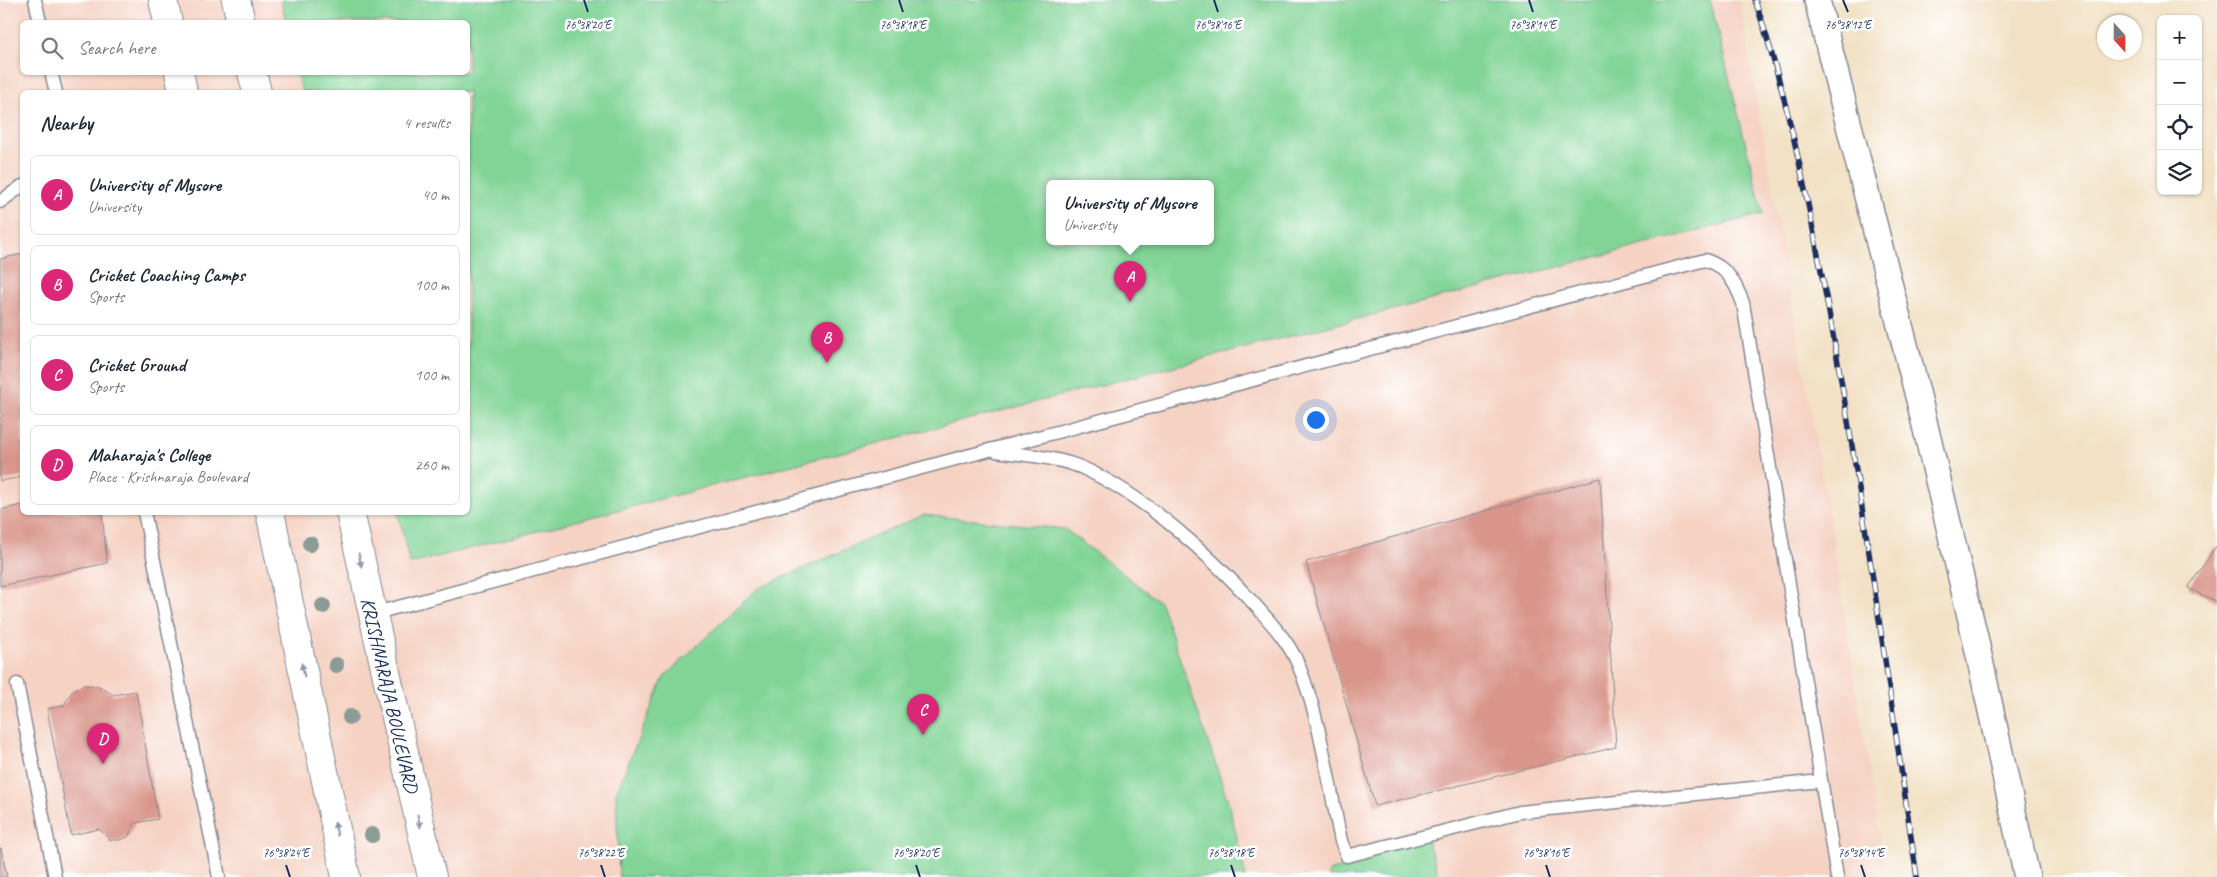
<!DOCTYPE html>
<meta charset="utf-8">
<style>
body{margin:0;font-family:Caveat,sans-serif;background:#f2f2f3;color:#1f2937}
.controls{position:absolute;right:15px;top:15px;display:grid;overflow:hidden;border-radius:8px;box-shadow:0 1px 4px #0004}
.controls button{width:45px;height:45px;display:grid;place-items:center;padding:0;border:0;border-bottom:1px solid #e0e1e3;background:#fff;color:#1f2937;font:25px sans-serif}
.compass{position:absolute;left:2097px;top:15px;width:45px;height:45px;border-radius:50%;background:#fff;box-shadow:0 1px 4px #0004;rotate:159deg}
.you{position:absolute;left:1315px;top:419px;width:18px;height:18px;margin:-12px;border:4px solid #fff;border-radius:50%;background:#1a73e8;box-shadow:0 0 0 8px #1a73e833}
.badge{display:grid;place-items:center;width:32px;height:32px;border-radius:50%;background:#db2777;color:#fff;font-size:16px;font-weight:700}
.pin{position:absolute;translate:-50% -41px;filter:drop-shadow(0 1px 2px #0008)}
.pin::after{content:'';position:absolute;top:26px;width:18px;height:15px;background:inherit;clip-path:polygon(0 0,100% 0,50% 100%)}
.popup{position:absolute;left:1046px;top:180px;width:168px;height:65px;box-sizing:border-box;display:grid;place-content:center;border-radius:8px;background:#fff;filter:drop-shadow(0 1px 4px #0005);font-size:16px;white-space:nowrap;color:#747a83}
.popup b{font-size:19px;color:#1f2937}
.popup::after{content:'';position:absolute;left:50%;top:100%;margin-left:-10px;border:10px solid transparent;border-top-color:#fff}
.list{margin:0;padding:0;list-style:none}
h2{display:flex;justify-content:space-between;align-items:center;height:65px;margin:0;padding:0 20px;font-size:21px}
h2 small{font-size:16px;font-weight:400;color:#747a83}
.list li{display:grid;grid-template-columns:32px 1fr auto;gap:15px;align-items:center;box-sizing:border-box;height:80px;margin:0 10px 10px;padding:0 10px;border:1px solid #e0e1e3;border-radius:8px}
.list b{display:block;font-size:19px;white-space:nowrap}
.list p{margin:0;font-size:16px;white-space:nowrap;color:#747a83}
.list em{font-size:16px;font-style:normal;color:#747a83}
.icon{flex:none;width:28px;height:28px;fill:none;stroke:currentColor;stroke-width:2;stroke-linecap:round;stroke-linejoin:round}
.map{position:relative;flex:none;width:2217px;height:877px;overflow:hidden}
.search{position:absolute;background:#fff;box-shadow:0 1px 4px #0004;left:20px;top:20px;width:450px;height:55px;display:flex;align-items:center;gap:12px;box-sizing:border-box;padding:0 18px;border-radius:8px;color:#747a83;font-size:19px}
.panel{position:absolute;background:#fff;box-shadow:0 1px 4px #0004;left:20px;top:90px;width:450px;height:425px;border-radius:8px}
.map>svg:first-child{display:block}
.built{fill:#f5d2c2;fill-rule:evenodd}
.green{fill:#81d496;stroke:#4e827a;fill-rule:evenodd}
.building{fill:#d9958a}
.lines{fill:none;stroke-linecap:round;stroke-linejoin:round}
.service-casing{stroke:#868892;stroke-width:15}
.minor-casing{stroke:#868892;stroke-width:28}
.tertiary-casing{stroke:#868892;stroke-width:30}
.service{stroke:#fff;stroke-width:12}
.minor{stroke:#fff;stroke-width:25}
.tertiary{stroke:#fff;stroke-width:28}
.rail-casing{stroke:#1b2f5e;stroke-width:5.5}
.rail{stroke:#fff;stroke-width:4;stroke-dasharray:11;stroke-linecap:butt}
.tree{fill:#8d9b96}
.oneway{fill:#8d97ae}
.ticks{fill:none;stroke:#1b2f5e;stroke-width:2}
.labels{text-anchor:middle;stroke-width:5;stroke-linejoin:round;paint-order:stroke}
.street-label{font-size:20px;fill:#1b2f5e;stroke:#fff}
.ticks-label{font-size:12px;text-anchor:middle;fill:#1b2f5e;stroke:#fff;stroke-width:5;stroke-linejoin:round;paint-order:stroke}
</style>
<div class="map">
<svg width="2217" height="877" viewBox="0 0 2217 877">
<rect width="100%" height="100%" fill="#fff"/>
<filter id="ink" filterUnits="userSpaceOnUse"><feTurbulence type="fractalNoise" baseFrequency=".02" numOctaves="2"/><feDisplacementMap in="SourceGraphic" scale="10" xChannelSelector="R" yChannelSelector="G"/><feConvolveMatrix kernelMatrix="1 2 1 2 8 2 1 2 1" color-interpolation-filters="sRGB"/></filter>
<filter id="wash" filterUnits="userSpaceOnUse"><feTurbulence type="fractalNoise" baseFrequency=".0096" numOctaves="4" result="noise"/><feDisplacementMap in="SourceGraphic" scale="20" xChannelSelector="R" yChannelSelector="G"/><feGaussianBlur stdDeviation="1.12" result="paint"/><feColorMatrix in="noise" values="0 0 0 0 0 0 0 0 0 0 0 0 0 0 0 0 0 1.4 0 .05"/><feComposite in="paint" operator="in"/></filter>
<g filter="url(#wash)">
<rect width="100%" height="100%" fill="#f2e1c5"/>
<path class="built" d="M0 0H1737L1742 13 1832 534 1886 877H0ZM22 22H468V72H22ZM22 92H468V512H22ZM1050 183H1210V241H1050Z"/>
<g class="green">
<path d="M281 0H1710L1763 214 410 564 398 513 468 512V92H302L297 73 468 72V22H286ZM1050 183H1210V241H1050Z"/>
<path d="M923 515 1065 529 1161 603 1229 804 1246 877H619L616 793 664 677 757 589Z"/>
<path d="M1426 835 1439 877H1329L1328 872Z"/>
</g>
<g id="blocks">
<g class="building">
<path d="M22 254V477L0 481V418L2 417 0 410V259Z"/>
<path d="M1600 478 1616 747 1375 806 1306 562Z"/>
<path d="M22 505V512H102L107 563 0 586V510Z"/>
<path d="M2217 545V602L2188 588Z"/>
<path d="M84 685 99 686 113 695 136 691 158 819 135 823 128 837 120 840H110L99 829 71 835 47 709 64 705 73 690Z"/>
<path d="M0 848H1L7 877H0Z"/>
</g>
</g>
</g>
<g filter="url(#ink)">
<use href="#blocks" fill-opacity="0" stroke="#868892" stroke-width="1"/>
<g class="lines">
<defs>
<g id="service">
<path d="M35 0 40 22"/>
<path d="M51 72 56 92"/>
<path d="M0 202 22 186"/>
<path d="M996 451C1023 455 1060 457 1085 469 1147 498 1210 555 1256 606 1271 623 1289 642 1298 664 1320 716 1329 785 1341 841L1347 856 1520 812 1821 781"/>
<path d="M144 512 219 877"/>
<path d="M372 614 1705 260C1727 267 1735 282 1743 303L1837 877"/>
<path d="M17 684 55 877"/>
</g>
<path id="minor" d="M1817 0 1919 400 1975 637 2027 877"/>
<g id="tertiary">
<path d="M163 0 168 22"/>
<path d="M236 0 241 22"/>
<path d="M179 72 183 92"/>
<path d="M252 72 257 92"/>
<path d="M270 512 346 877"/>
<path d="M350 512 432 877"/>
</g>
</defs>
<use href="#service" class="service-casing"/>
<use href="#minor" class="minor-casing"/>
<use href="#tertiary" class="tertiary-casing"/>
<use href="#service" class="service"/>
<use href="#minor" class="minor"/>
<use href="#tertiary" class="tertiary"/>
<defs>
<path id="rail" d="M1755 0C1790 104 1810 211 1830 318 1864 504 1889 691 1917 877"/>
</defs>
<use href="#rail" class="rail-casing"/>
<use href="#rail" class="rail"/>
</g>
<g class="tree">
<circle cx="310" cy="544" r="8"/>
<circle cx="323" cy="606" r="8"/>
<circle cx="336" cy="665" r="8"/>
<circle cx="350" cy="717" r="8"/>
<circle cx="372" cy="835" r="8"/>
</g>
<defs><path id="oneway-solid" d="M-6-.8H1V-3.2L6.5 0L1 3.2V.8H-6Z" transform="scale(1.25)"/></defs>
<g class="oneway">
<use href="#oneway-solid" transform="translate(360 560) rotate(78)"/>
<use href="#oneway-solid" transform="translate(303 670) rotate(-102)"/>
<use href="#oneway-solid" transform="translate(419 821) rotate(77)"/>
<use href="#oneway-solid" transform="translate(336 829) rotate(-102)"/>
</g>
</g>
<path class="ticks" d="M584 0 588 12M899 0 903 12M1214 0 1218 12M1529 0 1533 12M1843 0 1848 12M286 865 290 877M601 865 605 877M916 865 920 877M1231 865 1235 877M1546 865 1550 877M1861 865 1865 877"/>
<g class="labels">
<g class="street-label">
<text transform="translate(390 695) rotate(77)" y="7">KRISHNARAJA BOULEVARD</text>
</g>
</g>
<g class="ticks-label">
<text x="588" y="29">76°38'20"E</text>
<text x="903" y="29">76°38'18"E</text>
<text x="1218" y="29">76°38'16"E</text>
<text x="1533" y="29">76°38'14"E</text>
<text x="1848" y="29">76°38'12"E</text>
<text x="286" y="857">76°38'24"E</text>
<text x="601" y="857">76°38'22"E</text>
<text x="916" y="857">76°38'20"E</text>
<text x="1231" y="857">76°38'18"E</text>
<text x="1546" y="857">76°38'16"E</text>
<text x="1861" y="857">76°38'14"E</text>
</g>
</svg>
<div class="controls">
<button>+</button>
<button>−</button>
<button><svg class="icon" aria-label="locate" viewBox="0 0 24 24"><circle cx="12" cy="12" r="6"/><path d="M12 2v4M12 18v4M2 12h4M18 12h4"/></svg></button>
<button><svg class="icon" aria-label="layers" viewBox="0 0 24 24"><path d="M12 4l9 5-9 5-9-5zM3 14l9 5 9-5"/></svg></button>
</div>
<svg class="compass" viewBox="-18 -18 36 36"><path d="M0-13l5 13h-10z" fill="#e53935"/><path d="M0 13l5-13h-10z" fill="#747a83"/></svg>
<div class="you"></div>
<div class="pin badge" style="left:1130px;top:302px">A</div>
<div class="popup"><b>University of Mysore</b>University</div>
<div class="pin badge" style="left:827px;top:363px">B</div>
<div class="pin badge" style="left:923px;top:735px">C</div>
<div class="pin badge" style="left:103px;top:764px">D</div>
<div class="search"><svg class="icon" aria-label="search" viewBox="0 0 24 24"><circle cx="10" cy="10" r="6"/><path d="M15 15l6 6"/></svg>Search here</div>
<section class="panel">
<h2>Nearby<small>4 results</small></h2>
<ul class="list">
<li><span class="badge">A</span><div><b>University of Mysore</b><p>University</p></div><em>40 m</em></li>
<li><span class="badge">B</span><div><b>Cricket Coaching Camps</b><p>Sports</p></div><em>100 m</em></li>
<li><span class="badge">C</span><div><b>Cricket Ground</b><p>Sports</p></div><em>100 m</em></li>
<li><span class="badge">D</span><div><b>Maharaja's College</b><p>Place · Krishnaraja Boulevard</p></div><em>260 m</em></li>
</ul>
</section>
</div>
